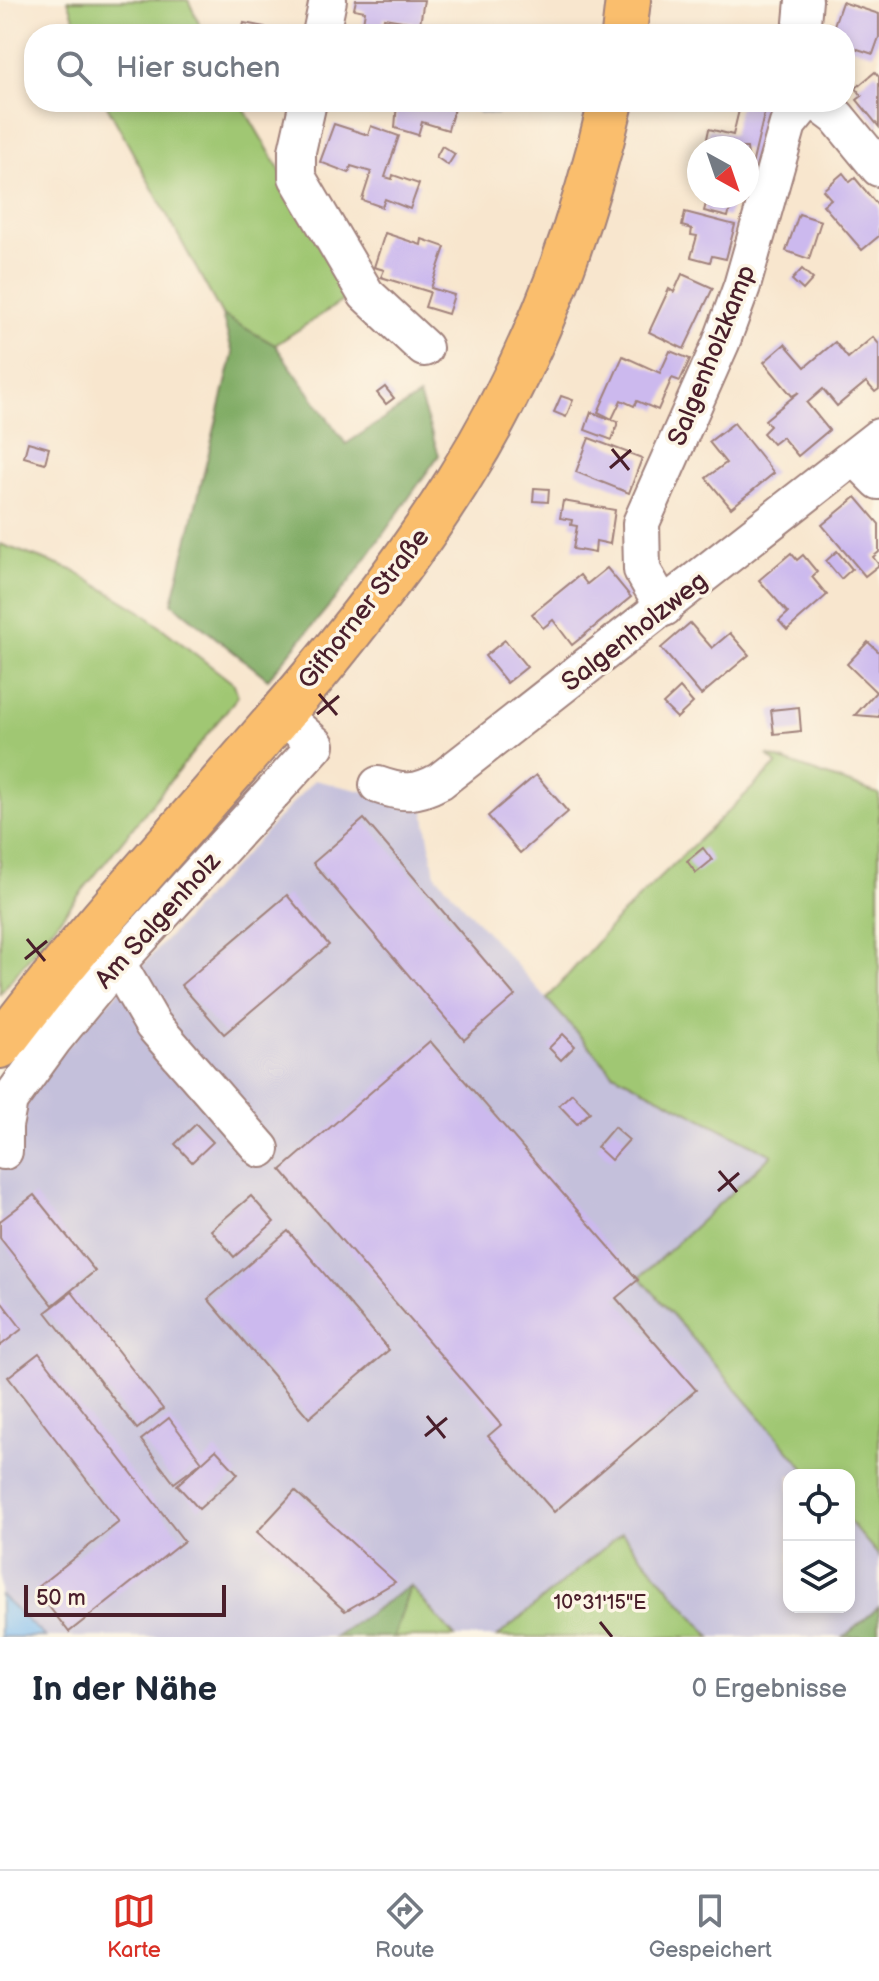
<!DOCTYPE html>
<html lang="de">
<meta charset="utf-8">
<style>
body{margin:0;font-family:"Balsamiq Sans",sans-serif;background:#f2f2f3;color:#1f2937}
.controls{position:absolute;right:24px;bottom:24px;display:grid;overflow:hidden;border-radius:16px;box-shadow:0 4px 12px #0003}
.controls button{width:72px;height:72px;display:grid;place-items:center;padding:0;border:0;border-bottom:2px solid #e0e1e3;background:#fff;color:#1f2937;font:40px sans-serif}
.compass{position:absolute;left:687px;top:136px;width:72px;height:72px;border-radius:50%;background:#fff;box-shadow:0 4px 12px #0003;rotate:140deg}
.scale{position:absolute;left:24px;bottom:20px;width:202px;box-sizing:border-box;padding-left:8px;border:4px solid #4a1f2b;border-top:0;font-size:22px;line-height:28px;white-space:nowrap;color:#4a1f2b;-webkit-text-stroke:6px #fcf5e5;paint-order:stroke}
.list{margin:0;padding:0;list-style:none}
h2{display:flex;justify-content:space-between;align-items:center;height:104px;margin:0;padding:0 32px;font-size:34px}
h2 small{font-size:26px;font-weight:400;color:#747a83}
.icon{flex:none;width:44px;height:44px;fill:none;stroke:currentColor;stroke-width:2;stroke-linecap:round;stroke-linejoin:round}
.map{position:relative;flex:none;width:879px;height:1637px;overflow:hidden}
.search{position:absolute;background:#fff;box-shadow:0 4px 12px #0003;left:24px;right:24px;top:24px;height:88px;display:flex;align-items:center;gap:20px;box-sizing:border-box;padding:0 28px;border-radius:32px;color:#747a83;font-size:30px}
.sheet{height:232px;background:#fff}
nav{display:flex;justify-content:space-around;align-items:center;box-sizing:border-box;height:112px;border-top:2px solid #e0e1e3;background:#fff;font-size:22px;color:#747a83}
nav a{display:grid;justify-items:center;gap:4px}
nav .on{color:#d93025}
.map>svg:first-child{display:block}
.industrial{fill:#c4c0db}
.green{fill:#a0c773;stroke:#75734f;stroke-width:2}
.forest{fill:#80ac65;stroke:#656648;stroke-width:2}
.water{fill:#7fbdf2;stroke:#646e8e;stroke-width:2}
.building{fill:#ccb9ee}
.lines{fill:none;stroke-linecap:round;stroke-linejoin:round}
.minor-casing{stroke:#a1827c;stroke-width:40}
.major-casing{stroke:#a1827c;stroke-width:48}
.minor{stroke:#fff;stroke-width:36}
.major{stroke:#fabe6d;stroke-width:44}
.ticks{fill:none;stroke:#4a1f2b;stroke-width:3}
.labels{text-anchor:middle;stroke-width:7;stroke-linejoin:round;paint-order:stroke}
.street-label{font-size:26px;fill:#4a1f2b;stroke:#fcf5e5}
.ticks-label{font-size:20px;text-anchor:middle;fill:#4a1f2b;stroke:#fcf5e5;stroke-width:7;stroke-linejoin:round;paint-order:stroke}
</style>
<div class="map">
<svg width="879" height="1637" viewBox="0 0 879 1637">
<rect width="100%" height="100%" fill="#fcf5e5"/>
<filter id="ink" filterUnits="userSpaceOnUse"><feTurbulence type="fractalNoise" baseFrequency=".0125" numOctaves="2"/><feDisplacementMap in="SourceGraphic" scale="16" xChannelSelector="R" yChannelSelector="G"/><feConvolveMatrix kernelMatrix="1 2 1 2 8 2 1 2 1" color-interpolation-filters="sRGB"/></filter>
<filter id="wash" filterUnits="userSpaceOnUse"><feTurbulence type="fractalNoise" baseFrequency=".006" numOctaves="4" result="noise"/><feDisplacementMap in="SourceGraphic" scale="32" xChannelSelector="R" yChannelSelector="G"/><feGaussianBlur stdDeviation="1.8" result="paint"/><feColorMatrix in="noise" values="0 0 0 0 0 0 0 0 0 0 0 0 0 0 0 0 0 1.4 0 .05"/><feComposite in="paint" operator="in"/></filter>
<g filter="url(#wash)">
<rect width="100%" height="100%" fill="#f8e6ce"/>
<path class="industrial" d="M314 780 423 805 435 874 613 1073 772 1155 641 1277 810 1475H789V1607H849V1521L879 1556V1607L844 1637H711L621 1533 497 1637H455L410 1587 334 1637H45L0 1594V1119Z"/>
<g class="green">
<path d="M68 0H188L204 34H80Z"/>
<path d="M105 102H240L353 294 275 345 222 315Z"/>
<path d="M0 544 72 570 140 611 234 684 238 696 0 994Z"/>
<path d="M767 755 879 794V1556L849 1521V1475H810L640 1277 772 1155 613 1073 547 999 617 919 777 764Z"/>
<path d="M622 1533 711 1637H497Z"/>
<path d="M410 1586 455 1637H394Z"/>
</g>
<g class="forest">
<path d="M222 315 275 345 346 444 419 396 439 455 350 581 268 679 172 603 233 354Z"/>
<path d="M410 1586 394 1637H334Z"/>
<path d="M879 1607V1637H844Z"/>
</g>
<g class="water">
<path d="M507 102 496 114 479 112 473 103Z"/>
<path d="M0 1595 45 1637H0Z"/>
</g>
<g id="blocks">
<g class="building">
<path d="M356 0H424L420 24 384 18 382 27 363 23 365 11 354 9Z"/>
<path d="M842 2 879 14V37L873 54 845 45V34H831Z"/>
<path d="M244 23 265 27 264 34H241Z"/>
<path d="M875 72 879 77V127L857 100 862 96 856 88Z"/>
<path d="M397 102H456L448 130 422 122 418 135 395 128Z"/>
<path d="M729 102H767L750 174 747 148H705L709 129 733 135 740 106Z"/>
<path d="M334 124 368 135 371 126 399 136 385 177 392 179 393 175 419 184 410 209 385 199 382 207 362 200 371 172 351 166 349 173 320 162Z"/>
<path d="M442 146 455 154 448 165 436 157Z"/>
<path d="M843 173 850 182 855 178 879 207V236L862 250 823 205 831 199 823 190Z"/>
<path d="M708 196H733L728 217 704 211Z"/>
<path d="M685 212 735 225 726 259 712 256 710 262 691 257 697 236 691 235 692 229 682 226Z"/>
<path d="M799 214 821 221 809 259 786 251Z"/>
<path d="M385 233 421 245 422 239 445 247 431 288 454 295 448 314 425 307 430 292 381 277 384 270 374 267Z"/>
<path d="M802 269 813 279 803 290 792 280Z"/>
<path d="M682 274 713 288 684 349 649 332 669 289 674 292Z"/>
<path d="M873 337 879 344V389L875 392 866 382 837 406 823 389 807 403 829 430 798 456 782 437 773 444 763 433 770 426 765 420 799 392 792 396 764 362 785 344 805 367 835 342 848 358Z"/>
<path d="M670 351 690 359 680 381 672 378 658 410 637 401 634 406 621 400 612 419 598 412 623 356 660 373Z"/>
<path d="M385 387 394 398 386 404 377 393Z"/>
<path d="M561 396 573 400 566 417 554 412Z"/>
<path d="M591 412 618 422 612 440 585 430Z"/>
<path d="M734 423 774 473 731 508 706 478 726 463 709 442Z"/>
<path d="M589 438 642 458 629 493 576 472Z"/>
<path d="M28 442 49 448 45 463 24 457Z"/>
<path d="M534 488 549 489 548 502 533 501Z"/>
<path d="M856 497 879 524V552L873 557 879 565 865 576 822 525Z"/>
<path d="M563 501 615 510 610 544 596 541 595 553 573 549 577 526 571 525 572 520 560 518Z"/>
<path d="M837 551 852 569 841 579 826 561Z"/>
<path d="M791 553 797 560 803 555 817 572 812 577 827 595 787 630 779 621 788 613 759 580Z"/>
<path d="M607 568 631 597 572 645 553 620 543 628 532 614 580 575 587 584Z"/>
<path d="M690 623 712 648 730 633 749 655 701 695 661 648Z"/>
<path d="M505 640 527 667 507 683 485 656Z"/>
<path d="M868 642 879 652V717L855 715 876 692 847 664Z"/>
<path d="M680 688 693 703 677 718 663 704Z"/>
<path d="M799 707 801 731 774 734 771 710Z"/>
<path d="M536 775 568 812 520 853 488 816Z"/>
<path d="M364 819 515 996 464 1040 313 863Z"/>
<path d="M703 848 712 860 696 873 687 861Z"/>
<path d="M287 895 329 945 224 1034 181 985Z"/>
<path d="M563 1034 575 1046 561 1060 549 1048Z"/>
<path d="M430 1041 638 1280 616 1298 696 1390 554 1512 488 1436 501 1425 281 1170Z"/>
<path d="M572 1093 590 1112 577 1124 559 1105Z"/>
<path d="M196 1124 213 1142 192 1162 175 1144Z"/>
<path d="M614 1127 629 1140 611 1160 597 1147Z"/>
<path d="M34 1195 95 1271 53 1305 0 1238V1221Z"/>
<path d="M251 1196 274 1222 234 1257 211 1230Z"/>
<path d="M288 1231 389 1350 309 1418 208 1299Z"/>
<path d="M72 1292 163 1409 137 1429 46 1312Z"/>
<path d="M0 1300 22 1329 0 1346Z"/>
<path d="M39 1353 184 1541 69 1632 35 1589 119 1522 8 1377Z"/>
<path d="M169 1418 202 1462 174 1483 141 1440Z"/>
<path d="M216 1450 238 1474 199 1509 177 1485Z"/>
<path d="M295 1491 395 1582 345 1611 257 1532Z"/>
</g>
</g>
</g>
<g filter="url(#ink)">
<use href="#blocks" fill-opacity="0" stroke="#a1827c" stroke-width="2"/>
<g class="lines">
<defs>
<g id="minor">
<path d="M321 34 328 0"/>
<path d="M801 34 804 0"/>
<path d="M308 102 297 151V177L366 294 424 348"/>
<path d="M817 102 837 117 879 168"/>
<path d="M855 457 879 481"/>
<path d="M664 608 642 570 641 523 721 343 742 286 788 124 806 102"/>
<path d="M378 785C403 794 416 794 440 781L879 437"/>
<path d="M117 963 153 1025 261 1149"/>
<path d="M4 1151V1126L9 1101 54 1039 110 971 316 745 280 713"/>
</g>
<g id="major">
<path d="M624 34 628 0"/>
<path d="M0 1046C145 853 328 687 457 482 531 365 580 236 611 102"/>
</g>
</defs>
<use href="#minor" class="minor-casing"/>
<use href="#major" class="major-casing"/>
<use href="#minor" class="minor"/>
<use href="#major" class="major"/>
</g>
</g>
<path class="ticks" d="M612 449 629 470M610 468 631 450M319 694 337 715M317 714 339 696M27 939 45 961M25 959 47 941M719 1171 737 1192M718 1191 739 1173M427 1416 445 1438M425 1436 447 1418M600 1622 612 1637"/>
<g class="labels">
<g class="street-label">
<text transform="translate(711 355) rotate(-68)" y="9">Salgenholzkamp</text>
<text transform="translate(363 608) rotate(-52)" y="9">Gifhorner Straße</text>
<text transform="translate(634 631) rotate(-38)" y="9">Salgenholzweg</text>
<text transform="translate(157 920) rotate(-48)" y="9">Am Salgenholz</text>
</g>
</g>
<g class="ticks-label">
<text x="600" y="1609">10°31'15"E</text>
</g>
</svg>
<div class="controls">
<button><svg class="icon" aria-label="locate" viewBox="0 0 24 24"><circle cx="12" cy="12" r="6"/><path d="M12 2v4M12 18v4M2 12h4M18 12h4"/></svg></button>
<button><svg class="icon" aria-label="layers" viewBox="0 0 24 24"><path d="M12 4l9 5-9 5-9-5zM3 14l9 5 9-5"/></svg></button>
</div>
<svg class="compass" viewBox="-18 -18 36 36"><path d="M0-13l5 13h-10z" fill="#e53935"/><path d="M0 13l5-13h-10z" fill="#747a83"/></svg>
<div class="scale">50 m</div>
<div class="search"><svg class="icon" aria-label="search" viewBox="0 0 24 24"><circle cx="10" cy="10" r="6"/><path d="M15 15l6 6"/></svg>Hier suchen</div>
</div>
<section class="sheet">
<h2>In der Nähe<small>0 Ergebnisse</small></h2>
<ul class="list">
</ul>
</section>
<nav>
<a class="on"><svg class="icon" aria-label="map" viewBox="0 0 24 24"><path d="M3 6l6-2 6 2 6-2v14l-6 2-6-2-6 2zM9 4v14M15 6v14"/></svg>Karte</a>
<a><svg class="icon" aria-label="directions" viewBox="0 0 24 24"><path d="M12 3l9 9-9 9-9-9zM9 14v-3h6M13 9l2 2-2 2"/></svg>Route</a>
<a><svg class="icon" aria-label="saved" viewBox="0 0 24 24"><path d="M7 4h10v16l-5-4-5 4z"/></svg>Gespeichert</a>
</nav>
